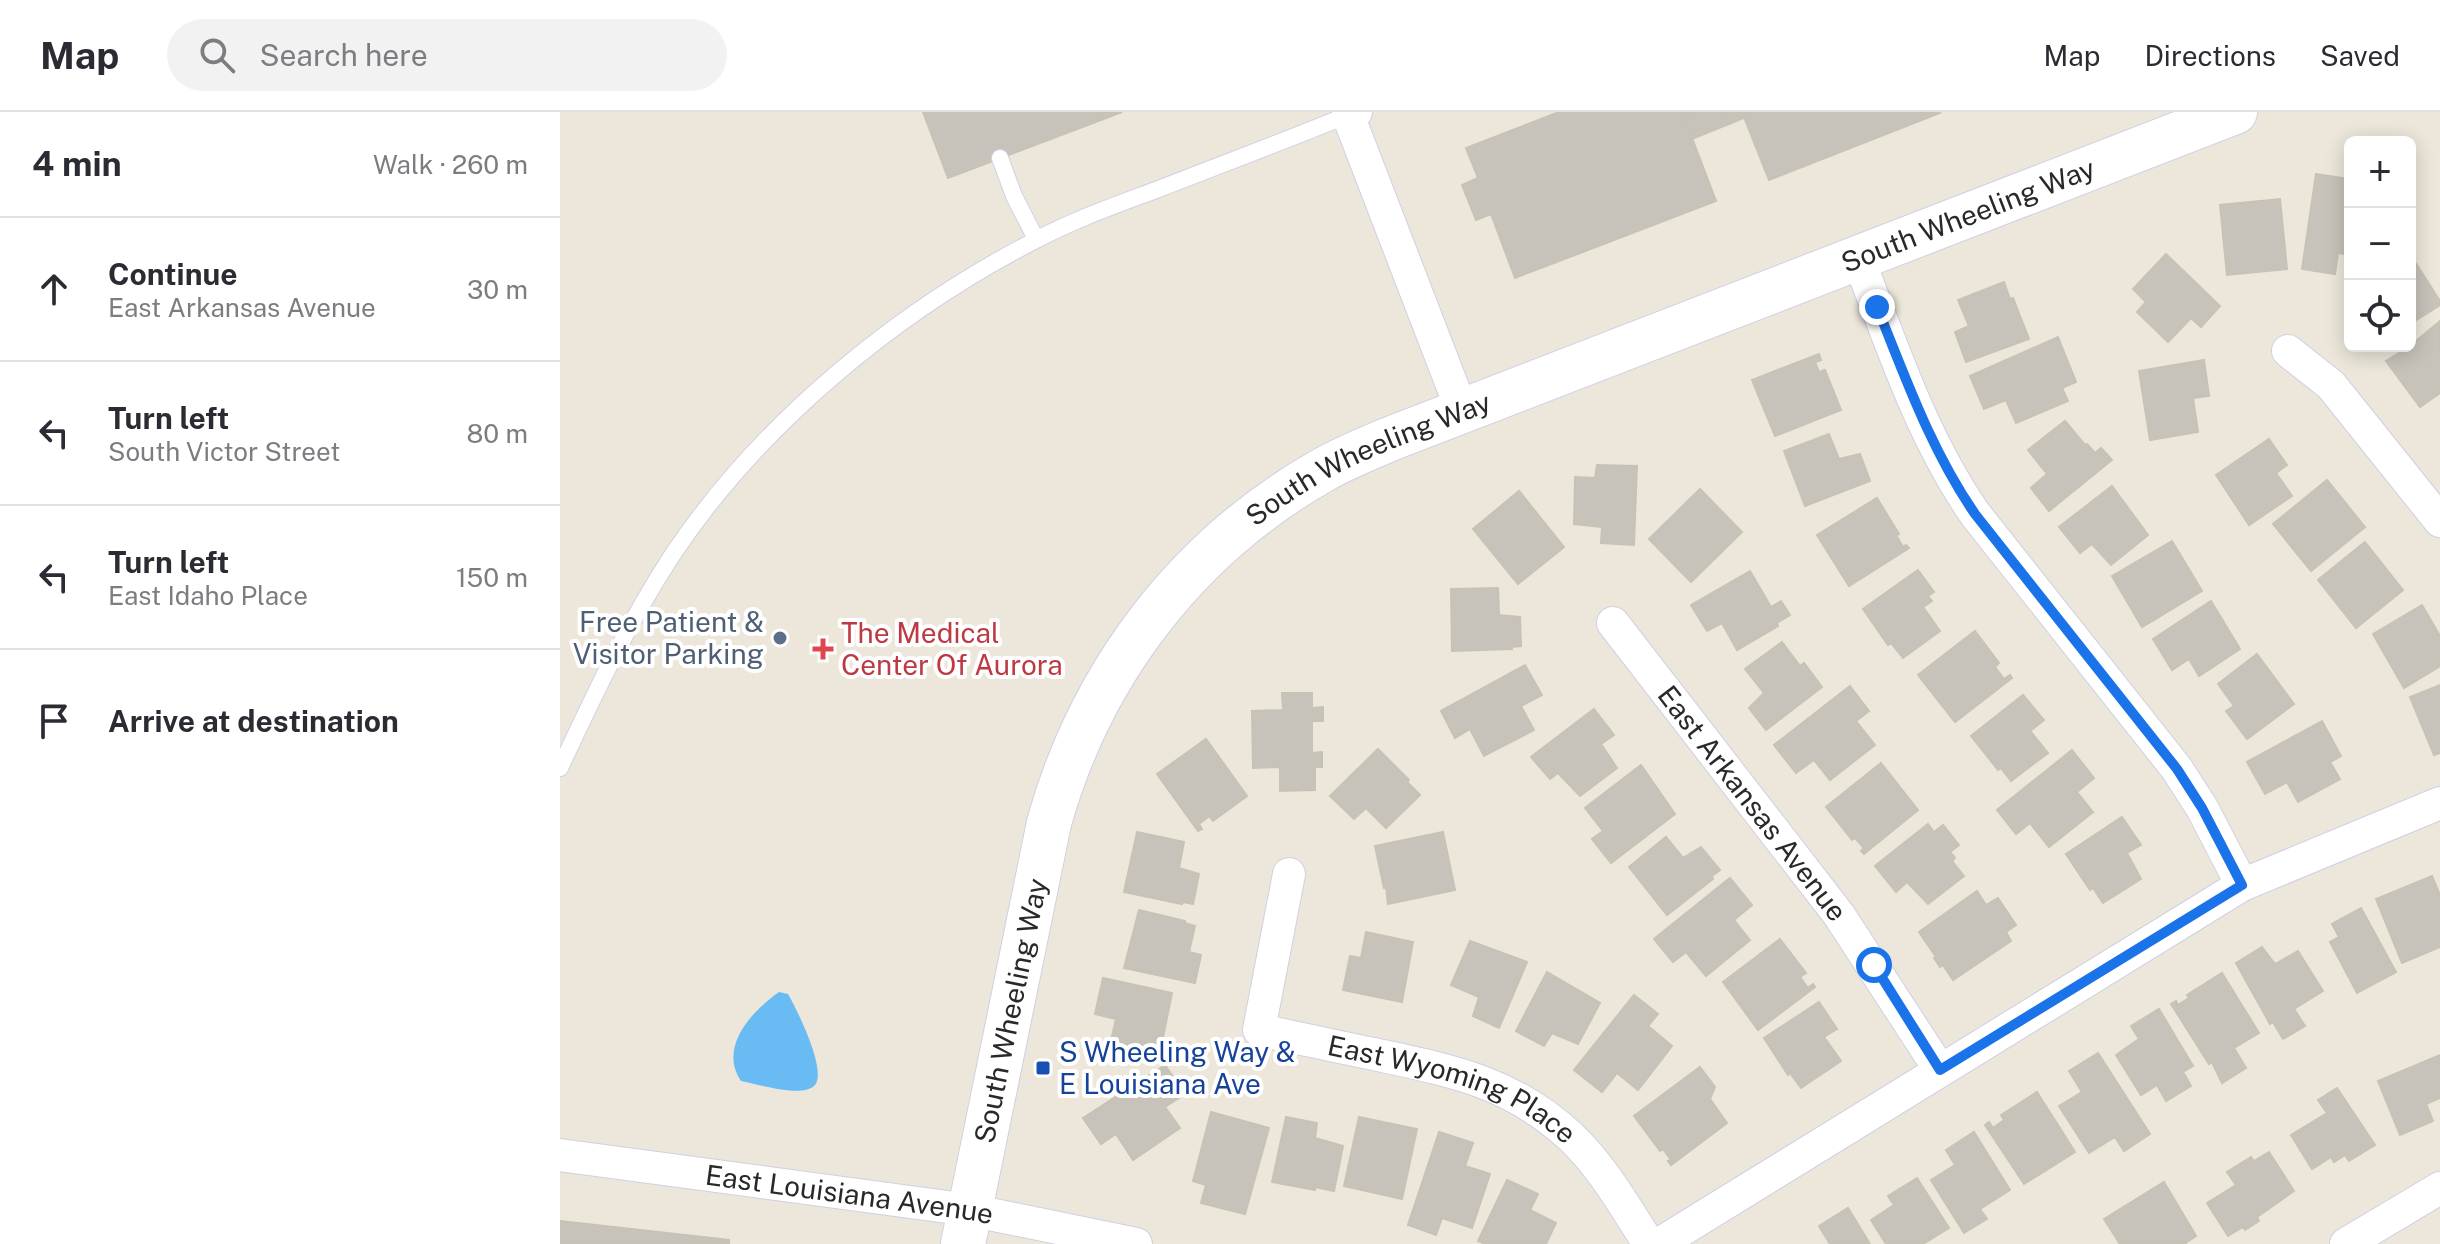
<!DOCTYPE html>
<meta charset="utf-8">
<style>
body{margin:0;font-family:"Public Sans",sans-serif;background:#f2f2f3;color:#2b2b33}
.controls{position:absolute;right:24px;top:24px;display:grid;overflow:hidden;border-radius:12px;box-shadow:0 4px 20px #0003}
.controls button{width:72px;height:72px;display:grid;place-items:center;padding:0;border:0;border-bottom:2px solid #e1e1e2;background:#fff;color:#2b2b33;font:40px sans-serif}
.stop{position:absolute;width:24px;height:24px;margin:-18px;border:6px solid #1a73e8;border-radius:50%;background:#fff}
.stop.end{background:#1a73e8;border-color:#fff;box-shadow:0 2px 8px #0008}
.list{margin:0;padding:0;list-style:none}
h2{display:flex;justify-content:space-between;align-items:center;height:104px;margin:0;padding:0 32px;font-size:34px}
h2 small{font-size:26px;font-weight:400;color:#7c7c81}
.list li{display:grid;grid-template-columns:52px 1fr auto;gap:24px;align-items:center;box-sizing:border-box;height:144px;padding:0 32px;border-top:2px solid #e1e1e2}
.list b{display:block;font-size:30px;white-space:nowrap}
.list p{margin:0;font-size:26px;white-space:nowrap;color:#7c7c81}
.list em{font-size:26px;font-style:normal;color:#7c7c81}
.icon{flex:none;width:44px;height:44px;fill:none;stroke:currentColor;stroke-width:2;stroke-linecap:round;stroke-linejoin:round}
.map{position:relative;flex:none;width:1880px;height:1132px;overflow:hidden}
header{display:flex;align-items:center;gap:48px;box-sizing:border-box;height:112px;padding:0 40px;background:#fff;border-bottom:2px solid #e1e1e2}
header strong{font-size:38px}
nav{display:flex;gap:44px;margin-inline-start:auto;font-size:28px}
.search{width:560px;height:72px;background:#f2f2f3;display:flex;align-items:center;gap:20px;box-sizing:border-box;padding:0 28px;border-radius:44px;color:#7c7c81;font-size:30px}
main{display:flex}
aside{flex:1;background:#fff}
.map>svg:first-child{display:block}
.water{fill:#68bbf3}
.building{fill:#c7c3ba;stroke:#c7c3b4;stroke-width:2}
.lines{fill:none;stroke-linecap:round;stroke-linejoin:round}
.lane-casing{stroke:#cfd0e3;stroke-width:18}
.street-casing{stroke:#cfd0e3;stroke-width:34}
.secondary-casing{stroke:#cfd0e3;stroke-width:46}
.lane{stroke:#fff;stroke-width:16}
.street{stroke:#fff;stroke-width:32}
.secondary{stroke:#fff;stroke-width:44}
.route{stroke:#1a73e8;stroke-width:10}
.service-dot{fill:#5c6f8a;stroke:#fff;stroke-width:3}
.health-dot{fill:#e0444e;stroke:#fff;stroke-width:3}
.transit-dot{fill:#1a4fb4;stroke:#fff;stroke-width:3}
.labels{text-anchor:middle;stroke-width:8;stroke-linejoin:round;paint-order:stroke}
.street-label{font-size:28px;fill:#292929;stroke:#fff}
.service-label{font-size:28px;fill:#4e5e75;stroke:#fff;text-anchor:end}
.health-label{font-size:28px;fill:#be3a42;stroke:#fff;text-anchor:start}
.transit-label{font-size:28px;fill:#164399;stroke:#fff;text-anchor:start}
</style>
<header>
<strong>Map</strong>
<div class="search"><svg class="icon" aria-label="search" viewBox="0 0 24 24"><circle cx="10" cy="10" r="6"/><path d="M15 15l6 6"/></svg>Search here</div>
<nav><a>Map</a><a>Directions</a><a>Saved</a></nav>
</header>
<main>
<aside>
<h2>4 min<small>Walk · 260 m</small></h2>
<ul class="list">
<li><svg class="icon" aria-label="ahead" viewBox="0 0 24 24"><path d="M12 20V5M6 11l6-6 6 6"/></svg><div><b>Continue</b><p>East Arkansas Avenue</p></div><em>30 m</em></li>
<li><svg class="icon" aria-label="left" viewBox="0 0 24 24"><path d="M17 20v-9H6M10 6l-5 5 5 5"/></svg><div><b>Turn left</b><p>South Victor Street</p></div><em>80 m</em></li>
<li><svg class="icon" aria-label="left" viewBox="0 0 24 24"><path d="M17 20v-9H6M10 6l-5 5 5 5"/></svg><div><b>Turn left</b><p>East Idaho Place</p></div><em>150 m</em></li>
<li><svg class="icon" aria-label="arrive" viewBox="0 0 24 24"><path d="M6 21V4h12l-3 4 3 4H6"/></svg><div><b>Arrive at destination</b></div></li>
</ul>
</aside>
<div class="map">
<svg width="1880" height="1132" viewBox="0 0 1880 1132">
<rect width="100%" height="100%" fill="#ece7da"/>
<path class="water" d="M219 880 228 882C236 896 269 961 254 974 240 986 198 972 181 969 158 935 192 899 219 880Z"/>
<g class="building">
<path d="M363 0H562L388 66Z"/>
<path d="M999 0H1122L1156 89 955 166 931 102 916 108 902 73 918 66 906 36Z"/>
<path d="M1182 0 1184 6 1132 27 1122 1Z"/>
<path d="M1182 0H1379L1380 1 1209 68Z"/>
<path d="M1756 62 1789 67 1785 91 1790 92V143L1778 141 1775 162 1742 157Z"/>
<path d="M1720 87 1727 157 1667 163 1660 93Z"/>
<path d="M1606 142 1660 194 1641 215 1631 206 1608 230 1577 200 1586 190 1573 177Z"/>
<path d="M1850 142 1880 189V193L1850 212Z"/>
<path d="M1444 170 1450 187 1453 186 1469 227 1406 250 1395 220 1409 214 1398 188Z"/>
<path d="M1880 209V281L1860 295 1826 249 1850 234Z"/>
<path d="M1498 225 1516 270 1502 276 1508 289 1456 311 1446 288 1424 297 1410 264Z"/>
<path d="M1259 242 1261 248 1255 250 1259 260 1265 258 1281 298 1215 324 1192 268Z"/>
<path d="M1644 248 1649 284 1633 286 1638 320 1590 328 1579 259Z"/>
<path d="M1505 309 1525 333 1527 332 1535 341 1541 336 1552 348 1489 399 1471 376 1487 362 1468 338Z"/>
<path d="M1269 322 1279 347 1300 342 1310 369 1245 394 1224 339Z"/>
<path d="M1709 327 1727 353 1716 361 1732 384 1689 413 1656 363Z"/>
<path d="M1037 353 1077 354 1074 433 1041 431 1042 415 1014 412 1015 365 1035 366Z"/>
<path d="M1767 368 1805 415 1751 459 1713 412Z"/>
<path d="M1552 374 1588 423 1551 453 1532 432 1520 441 1499 415Z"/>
<path d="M1140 377 1182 420 1131 470 1089 427Z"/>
<path d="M959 379 1004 435 958 472 913 417Z"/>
<path d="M1317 386 1339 422 1336 423 1343 435 1346 433 1349 436 1289 474 1257 423Z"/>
<path d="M1612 429 1642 479 1582 515 1552 464Z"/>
<path d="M1805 430 1843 478 1796 516 1758 468Z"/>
<path d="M1358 458 1374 480 1368 484 1372 489 1363 495 1380 519 1343 546 1331 531 1328 533 1303 497Z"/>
<path d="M1190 459 1211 495 1221 489 1230 503 1217 511 1218 514 1177 538 1162 511 1147 519 1131 493Z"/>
<path d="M938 476 939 503 960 505 961 534 951 535 952 537 892 539 891 477Z"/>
<path d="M1651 489 1680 537 1639 564 1629 547 1612 558 1593 527Z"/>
<path d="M1862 493 1880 524V554L1844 576 1813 522Z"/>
<path d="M1415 519 1439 551 1435 555 1444 567 1450 563 1452 566 1395 610 1358 563Z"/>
<path d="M1222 530 1240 554 1244 551 1262 575 1206 618 1189 596 1204 581 1185 557Z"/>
<path d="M1697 542 1734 592 1687 627 1666 599 1674 594 1658 572Z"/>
<path d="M965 553 982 583 961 594 974 618 924 644 910 617 895 626 881 599Z"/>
<path d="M1880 573V641L1874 643 1850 585Z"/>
<path d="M1290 574 1309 599 1296 609 1315 633 1270 668 1254 648 1236 661 1214 633Z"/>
<path d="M722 581H752V596L763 595V609H752V641L762 640V655H755V678L720 679V655L693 656 692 599 723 598Z"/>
<path d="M1463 583 1484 608 1470 619 1488 641 1451 669 1441 656 1438 658 1411 624Z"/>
<path d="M1034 597 1054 623 1041 632 1057 656 1020 684 998 661 990 667 971 645Z"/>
<path d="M1762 609 1781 644 1770 650 1780 667 1738 690 1727 670 1705 682 1687 650Z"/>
<path d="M646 627 687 684 653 709 649 704 639 712 642 717 638 719 597 662Z"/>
<path d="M818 637 849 668 847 670 860 683 826 716 806 696 794 707 770 684Z"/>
<path d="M1512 638 1534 666 1517 680 1533 700 1489 735 1470 711 1456 722 1437 698Z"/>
<path d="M1321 651 1358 698 1304 742 1301 739 1304 736 1295 726 1292 728 1266 695Z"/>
<path d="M1081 653 1115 702 1051 751 1032 727 1043 719 1025 696Z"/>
<path d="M1562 705 1581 733 1567 741 1581 767 1543 791 1533 776 1530 778 1506 742Z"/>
<path d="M1368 712 1374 720 1383 713 1399 733 1390 740 1395 746 1392 749 1404 764 1368 792 1347 770 1336 780 1315 754Z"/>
<path d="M577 720 624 730 619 756 639 762 633 792 623 790 622 792 564 780Z"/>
<path d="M883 720 895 778 828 792 826 775 824 776 815 734Z"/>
<path d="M1106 725 1123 746 1141 735 1160 758 1152 764 1153 767 1107 803 1069 755Z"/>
<path d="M1872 764 1880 783V835L1842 851 1816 787Z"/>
<path d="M1170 766 1192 793 1174 808 1190 828 1146 864 1126 840 1113 850 1094 827Z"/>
<path d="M1417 779 1426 793 1438 786 1456 813 1446 820 1451 829 1393 868 1383 853 1380 855 1374 846 1376 845 1359 820Z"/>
<path d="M1801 796 1836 860 1797 881 1770 830 1779 825 1772 812Z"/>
<path d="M579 798 625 809V811L635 814 629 840 641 843 635 871 564 856Z"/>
<path d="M806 820 853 830 842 890 783 878 790 844 801 846Z"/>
<path d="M1220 827 1246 861 1240 865 1248 876 1253 872 1255 875 1198 918 1163 870Z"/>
<path d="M910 829 967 850 939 916 913 904 919 885 891 873Z"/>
<path d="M1702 835 1715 852 1738 839 1763 879 1734 897 1745 914 1723 927 1713 910 1710 912 1676 851Z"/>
<path d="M987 860 1040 891 1018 932 992 921 984 934 956 919Z"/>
<path d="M1662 861 1699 921 1674 936 1686 956 1662 971 1652 950 1649 952 1611 892 1616 889 1618 893 1629 886 1627 883Z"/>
<path d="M543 866 612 881 600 940 551 929 556 907 535 902Z"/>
<path d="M1074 883 1098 902 1088 914 1112 934 1078 978 1057 961 1042 980 1014 958Z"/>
<path d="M1259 890 1277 917 1264 925 1281 949 1241 976 1230 961 1228 963 1204 926Z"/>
<path d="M1599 897 1633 954 1623 960 1631 974 1606 989 1597 973 1581 983 1556 943 1579 927 1571 914Z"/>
<path d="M1538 941 1590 1022 1564 1039 1555 1025 1529 1041 1499 994 1522 980 1509 959Z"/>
<path d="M1880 943V986L1866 992 1873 1009 1840 1023 1818 969Z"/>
<path d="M605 953 625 982 605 995 620 1016 573 1048 556 1022 541 1032 523 1006Z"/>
<path d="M1140 955 1155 975 1150 987 1167 1011 1111 1053 1108 1049 1111 1048 1103 1037 1100 1039 1074 1004Z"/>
<path d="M1777 976 1815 1033 1789 1049 1785 1043 1774 1050 1771 1045 1752 1057 1731 1023 1767 1001 1758 988Z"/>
<path d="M1477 980 1515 1040 1464 1072 1425 1013 1429 1010 1433 1016 1444 1008 1441 1003Z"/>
<path d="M651 1000 709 1016 685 1102 641 1091 646 1073 633 1069Z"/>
<path d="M726 1005 757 1011 755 1026 783 1034 774 1079 755 1075V1078L712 1070Z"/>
<path d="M799 1005 857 1017 842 1087 784 1074Z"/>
<path d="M879 1020 913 1031 905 1054 930 1062 912 1116 882 1106 876 1123 848 1113Z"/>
<path d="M1414 1020 1450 1078 1420 1097 1427 1107 1404 1121 1371 1068 1395 1053 1386 1038Z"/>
<path d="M1709 1040 1734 1079 1697 1105 1699 1109 1685 1118 1683 1115 1668 1124 1647 1091 1676 1073 1667 1060 1691 1045 1694 1049Z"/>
<path d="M1357 1066 1389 1116 1363 1132H1326L1311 1108 1334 1093 1328 1084Z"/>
<path d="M947 1068 978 1082 970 1098 996 1111 986 1132H925L918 1129Z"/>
<path d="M1604 1070 1636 1124 1624 1132H1560L1544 1107Z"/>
<path d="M1288 1096 1310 1132H1270L1259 1114Z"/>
<path d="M0 1109 169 1128V1132H0Z"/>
</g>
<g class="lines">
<defs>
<g id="lane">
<path d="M440 46 454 84 476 127"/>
<path d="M0 656C34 583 69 509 113 442 200 312 336 200 474 129 513 108 556 93 596 78 660 53 724 29 788 3"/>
</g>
<g id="street">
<path d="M796 0 788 3 902 299"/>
<path d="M1298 146C1332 233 1361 324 1415 402L1617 657 1642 696 1682 773"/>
<path d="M1728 239 1771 273 1880 409"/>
<path id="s1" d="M1053 511 1279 803 1380 958"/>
<path id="s2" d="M729 762 699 918C738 926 778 935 818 943 893 959 951 970 1010 1024 1043 1055 1065 1095 1089 1132"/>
<path id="s3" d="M0 1043 410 1098 576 1132"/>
<path d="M1099 1132 1682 773 1880 691"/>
<path d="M1786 1132 1880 1076"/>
</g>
<g id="secondary">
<path id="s4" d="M403 1132 489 711C531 561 627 435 763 358 786 345 811 335 835 325L1675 0"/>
</g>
</defs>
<use href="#lane" class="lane-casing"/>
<use href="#street" class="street-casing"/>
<use href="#secondary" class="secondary-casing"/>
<use href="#lane" class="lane"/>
<use href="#street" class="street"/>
<use href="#secondary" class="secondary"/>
</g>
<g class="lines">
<path class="route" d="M1314 853 1380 958 1682 773 1642 696 1617 657 1415 402C1371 338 1346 267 1317 195"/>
</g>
<circle class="service-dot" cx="220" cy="526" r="8"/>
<path class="health-dot" d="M259 525h8v8h8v8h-8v8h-8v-8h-8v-8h8z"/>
<rect class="transit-dot" x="475" y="948" width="16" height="16" rx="4"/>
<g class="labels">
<g class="street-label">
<text dy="10" stroke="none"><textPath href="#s4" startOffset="1582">South Wheeling Way</textPath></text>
<text dy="10" stroke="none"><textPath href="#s4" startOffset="934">South Wheeling Way</textPath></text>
<text dy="10" stroke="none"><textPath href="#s1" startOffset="228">East Arkansas Avenue</textPath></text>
<text dy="10" stroke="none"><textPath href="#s4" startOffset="238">South Wheeling Way</textPath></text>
<text dy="10" stroke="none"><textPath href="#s2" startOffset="362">East Wyoming Place</textPath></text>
<text dy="10" stroke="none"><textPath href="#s3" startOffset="292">East Louisiana Avenue</textPath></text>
</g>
<g class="service-label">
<text x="204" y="520">Free Patient &amp;<tspan x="204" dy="32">Visitor Parking</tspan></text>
</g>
<g class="health-label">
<text x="281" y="531">The Medical<tspan x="281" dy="32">Center Of Aurora</tspan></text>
</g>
<g class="transit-label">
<text x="499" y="950">S Wheeling Way &amp;<tspan x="499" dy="32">E Louisiana Ave</tspan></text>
</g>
</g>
</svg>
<div class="controls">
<button>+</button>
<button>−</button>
<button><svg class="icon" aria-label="locate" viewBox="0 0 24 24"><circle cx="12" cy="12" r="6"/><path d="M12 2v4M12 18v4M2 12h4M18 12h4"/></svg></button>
</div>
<div class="stop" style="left:1314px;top:853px"></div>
<div class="stop end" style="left:1317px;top:195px"></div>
</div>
</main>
